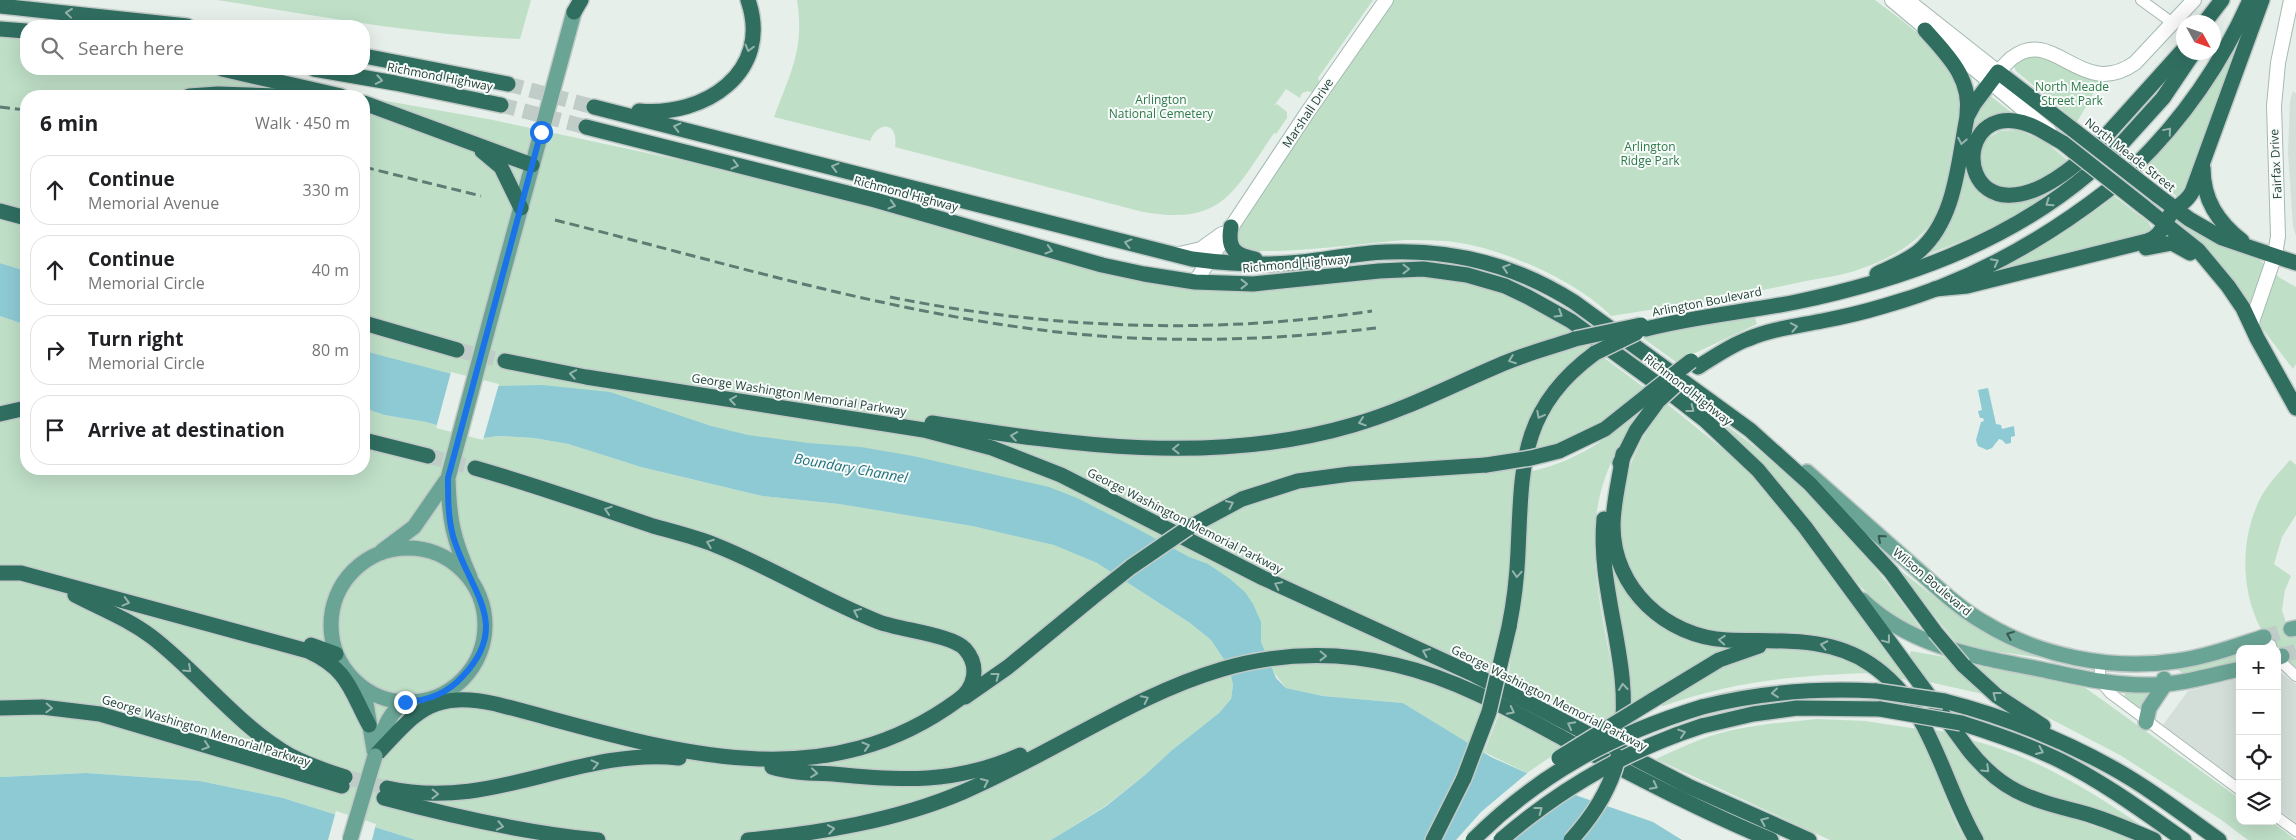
<!DOCTYPE html>
<meta charset="utf-8">
<style>
body{margin:0;font-family:"Open Sans",sans-serif;background:#f2f2f2;color:#202124}
.controls{position:absolute;right:15px;bottom:15px;display:grid;overflow:hidden;border-radius:10px;box-shadow:0 5px 20px #0002}
.controls button{width:45px;height:45px;display:grid;place-items:center;padding:0;border:0;border-bottom:1px solid #e0e0e0;background:#fff;color:#202124;font:25px sans-serif}
.compass{position:absolute;left:2176px;top:15px;width:45px;height:45px;border-radius:50%;background:#fff;box-shadow:0 5px 20px #0002;rotate:130deg}
.stop{position:absolute;width:15px;height:15px;margin:-11px;border:4px solid #1a73e8;border-radius:50%;background:#fff}
.stop.end{background:#1a73e8;border-color:#fff;box-shadow:0 1px 5px #0008}
.list{margin:0;padding:0;list-style:none}
h2{display:flex;justify-content:space-between;align-items:center;height:65px;margin:0;padding:0 20px;font-size:21px}
h2 small{font-size:16px;font-weight:400;color:#757577}
.list li{display:grid;grid-template-columns:32px 1fr auto;gap:15px;align-items:center;box-sizing:border-box;height:70px;margin:0 10px 10px;padding:0 10px;border:1px solid #e0e0e0;border-radius:20px}
.list b{display:block;font-size:19px;white-space:nowrap}
.list p{margin:0;font-size:16px;white-space:nowrap;color:#757577}
.list em{font-size:16px;font-style:normal;color:#757577}
.icon{flex:none;width:28px;height:28px;fill:none;stroke:currentColor;stroke-width:2;stroke-linecap:round;stroke-linejoin:round}
.map{position:relative;flex:none;width:2296px;height:840px;overflow:hidden}
.search{position:absolute;background:#fff;box-shadow:0 5px 20px #0002;left:20px;top:20px;width:350px;height:55px;display:flex;align-items:center;gap:12px;box-sizing:border-box;padding:0 18px;border-radius:20px;color:#757577;font-size:19px}
.panel{position:absolute;background:#fff;box-shadow:0 5px 20px #0002;left:20px;top:90px;width:350px;height:385px;border-radius:20px}
.map>svg:first-child{display:block}
.built{fill:#d4dfd9}
.green{fill:#bfdfc7}
.water{fill:#8ecad3}
.pier{fill:#e6efea}
.lines{fill:none;stroke-linecap:round;stroke-linejoin:round}
.primary-tunnel{stroke:#bfccc7;stroke-width:15;stroke-dasharray:15 8;stroke-linecap:butt}
.highway-tunnel{stroke:#bfccc7;stroke-width:15;stroke-dasharray:15 8;stroke-linecap:butt}
.street-casing{stroke:#a8b7b1;stroke-width:12}
.secondary-casing{stroke:#a4bab2;stroke-width:16}
.primary-casing{stroke:#c2cac8;stroke-width:18}
.highway-casing{stroke:#c2cac8;stroke-width:18}
.street{stroke:#fff;stroke-width:10}
.secondary{stroke:#fff;stroke-width:14}
.primary{stroke:#6aa494;stroke-width:15}
.highway{stroke:#306e60;stroke-width:15}
.rail{stroke:#5f7c74;stroke-width:3;stroke-dasharray:10 5;stroke-linecap:butt}
.primary-bridge-casing{stroke:#c2cac8;stroke-width:18;stroke-linecap:butt}
.highway-bridge-casing{stroke:#c2cac8;stroke-width:18;stroke-linecap:butt}
.primary-bridge{stroke:#6aa494;stroke-width:15}
.highway-bridge{stroke:#306e60;stroke-width:15}
.oneway{stroke:#94b4ac}
.oneway2{stroke:#365a50}
.route{stroke:#1a73e8;stroke-width:6}
.labels{text-anchor:middle;stroke-width:4;stroke-linejoin:round;paint-order:stroke}
.street-label{font-size:12px;fill:#244139;stroke:#f7fbf9}
.park-label{font-size:12px;fill:#2e7949;stroke:#f7fbf9}
.water-label{font-size:14px;font-style:italic;fill:#1d707e;stroke:#f7fbf9}
</style>
<div class="map">
<svg width="2296" height="840" viewBox="0 0 2296 840">
<rect width="100%" height="100%" fill="#e6efea"/>
<g class="built">
<path d="M2293 91 2296 94V236L2293 226 2288 152 2290 101Z"/>
<path d="M2277 670 2296 684V823L2277 809Z"/>
<path d="M2240 678V782L2163 725 2188 691Z"/>
</g>
<g class="green">
<path d="M217 0H531L520 39C418 35 318 16 217 0Z"/>
<path d="M797 0H1373L1318 78 1320 83 1313 93 1308 91 1302 93 1300 98 1286 89 1274 106 1277 104 1287 112V118L1276 134 1274 133C1234 191 1223 226 1143 212L895 147C899 123 879 119 870 141L774 117C790 74 805 48 797 0Z"/>
<path d="M1394 0H1875C1909 26 1955 55 1959 102 1960 118 1955 134 1952 150 1947 177 1945 207 1927 228 1910 248 1884 261 1860 269 1841 276 1820 278 1801 282 1738 296 1674 306 1611 316 1577 280 1494 244 1444 241 1432 240 1419 240 1406 240 1380 241 1255 259 1240 247 1232 240 1237 230 1241 223Z"/>
<path d="M0 32 26 37V69H205L360 96H26V271L0 263Z"/>
<path d="M2235 48 2187 186 2179 198 2143 170 2166 146Z"/>
<path d="M2040 56C2063 64 2076 78 2101 80L2077 122 2016 71 2014 66 2016 62 2031 57Z"/>
<path d="M1988 94 2012 113 1990 120 1968 155V170L1982 194 2010 204 2052 189C2013 223 1963 241 1915 259L1932 244 1973 115Z"/>
<path d="M364 97 493 120 895 206 1144 274 1292 281 1467 275 1571 321 1595 353 1540 414 1518 550 1476 748 1403 703 1323 696 1286 688 1199 577 689 429 498 386 364 352Z"/>
<path d="M2018 130 2044 141 2071 163 2055 174 2014 191 1989 182 1979 164 1983 141 2000 131Z"/>
<path d="M2114 196 2148 222 2154 232 1995 272C2037 250 2077 226 2114 196Z"/>
<path d="M2176 218 2231 248 2257 258 2280 278 2296 287V364L2293 369 2259 324 2242 292 2223 269 2171 223Z"/>
<path d="M1754 315 1757 324 1676 362 1643 338 1663 329Z"/>
<path d="M0 316 26 325V469H364V408L384 415 426 422 483 438 500 436 534 438 568 444 641 467 762 496 839 504 972 526 1055 545 1097 563 1190 623 1211 640 1229 667 1233 685 1231 699 1219 713 1171 751 1145 775 1104 807 1051 840H416L283 798 200 781 86 773 0 777Z"/>
<path d="M1603 357 1646 389C1610 418 1578 442 1532 450L1558 398 1579 372Z"/>
<path d="M1666 403 1745 467 1778 504 1912 681C1893 679 1889 668 1874 658 1860 649 1843 641 1826 637 1782 626 1735 639 1691 625 1678 621 1667 612 1656 603 1591 552 1623 457 1666 403Z"/>
<path d="M1638 414C1588 489 1588 540 1604 626 1609 655 1616 683 1618 713L1594 726 1541 694 1508 678 1525 560 1528 472C1570 464 1605 441 1638 414Z"/>
<path d="M1713 416C1797 474 1865 548 1923 632 1858 604 1827 539 1783 488 1761 462 1736 440 1713 416Z"/>
<path d="M2290 460 2296 465V515L2282 537 2274 564 2291 576 2285 590 2282 610 2286 623 2296 636V667L2277 652V649H2274C2242 609 2237 550 2258 503 2265 487 2278 474 2290 460Z"/>
<path d="M1608 550 1664 627 1679 636 1710 644 1739 646 1632 707Z"/>
<path d="M1892 564 1964 620 2004 643 2042 658 1959 646Z"/>
<path d="M1767 648H1806L1838 655 1873 673C1797 675 1735 681 1663 706L1656 702 1741 654Z"/>
<path d="M2240 650V661L2184 674 2177 669Z"/>
<path d="M1911 651 1944 657 1967 679 1987 695 1925 681 1909 657Z"/>
<path d="M1972 665 2080 684 2240 799V821H2271L2296 840H2248L2220 819 2120 755 2022 704Z"/>
<path d="M2150 691 2152 692 2141 711 2124 699 2125 693 2128 692Z"/>
<path d="M1499 714 1565 747 1527 773 1484 752Z"/>
<path d="M1817 719 1865 721 1918 729C1937 764 1944 806 1966 840H1830L1656 759C1671 752 1686 745 1702 739 1738 725 1779 723 1817 719Z"/>
<path d="M1934 730 1946 732 1973 767 1991 783 2014 797 2033 806 2137 840H1981Z"/>
<path d="M1967 739C2035 756 2088 789 2145 828 2102 814 2050 804 2011 781 1994 771 1980 754 1967 739Z"/>
</g>
<g class="water">
<path d="M0 263 26 271V325L0 316Z"/>
<path d="M364 351 498 386 542 385 610 392 711 426 748 435 808 443 861 447 913 456 1049 487 1077 498 1134 527 1189 557 1208 564 1230 579 1245 592 1253 604 1261 622V642L1276 678 1286 688 1323 696 1403 703 1491 757 1578 796 1653 822 1682 840H1051L1105 807 1145 775 1171 751 1219 713 1231 699 1233 685 1229 667 1211 640 1190 623 1097 563 1054 545 972 526 839 504 762 496 641 467 568 444 534 438 500 436 483 438 426 422 384 415 364 408Z"/>
<path d="M1988 388 1996 424 2001 425 2002 429 2014 426 2015 436 2011 437V443L2006 444 2002 440 1999 439 1992 448 1987 450 1978 446 1976 440 1981 422 1984 421 1983 418H1980L1978 411 1982 410 1978 390Z"/>
<path d="M86 773 200 781 283 798 416 840H0V777Z"/>
</g>
<g class="pier">
<path d="M451 372 499 384 483 440 436 428Z"/>
<path d="M1530 771 1573 791 1512 840H1456L1481 812Z"/>
<path d="M336 811 376 824 372 840H328Z"/>
</g>
<g class="lines">
<g class="primary-tunnel">
<path d="M2264 637 2291 629"/>
<path d="M2282 656 2296 651"/>
</g>
<g class="highway-tunnel">
<path d="M508 84 594 107"/>
<path d="M501 105 586 127"/>
<path d="M457 350 505 361"/>
<path d="M428 456 475 468"/>
<path d="M345 777 387 788"/>
</g>
<defs>
<g id="street">
<path d="M2141 0 2174 24"/>
<path d="M2271 645 2272 649"/>
<path d="M2277 658 2296 676"/>
<path d="M2100 661V681L2110 693 2240 790"/>
<path d="M2277 817 2296 831"/>
</g>
<g id="secondary">
<path d="M1892 0 2049 131"/>
<path d="M1907 0 1998 72C2002 68 2007 62 2012 58 2054 25 2081 101 2135 63L2194 0"/>
<path d="M1175 255 1201 249 1222 234"/>
<path d="M1195 282 1307 113 1386 0"/>
<path d="M2251 325 2275 255 2278 236 2274 106 2278 63 2291 0"/>
</g>
<g id="primary">
<path d="M491 317 574 12"/>
<path d="M1807 472C1842 503 1877 534 1912 565 1935 585 1957 607 1983 622 2038 656 2112 671 2177 661 2206 657 2236 646 2264 637"/>
<path d="M448 478C449 519 453 539 470 577"/>
<circle cx="408" cy="625" r="77"/>
<path d="M382 551 414 527 448 478"/>
<path d="M1862 600C1912 648 1978 657 2044 670 2081 678 2116 686 2153 685 2183 684 2212 675 2240 669"/>
<path d="M2291 629 2296 628"/>
<path d="M2277 658 2282 656"/>
<path d="M357 683 366 703 375 756"/>
<path d="M2146 722 2149 708 2165 684 2164 679"/>
<path d="M375 753C383 733 386 715 405 702"/>
</g>
<g id="highway">
<path d="M0 6 187 26"/>
<path d="M574 12 581 0"/>
<path d="M2205 22 2222 0"/>
<path d="M0 29 26 31"/>
<path d="M1925 30C1947 55 1972 78 1967 115"/>
<path d="M364 56 508 84"/>
<path d="M222 69 341 96"/>
<path d="M314 69 395 83 501 105"/>
<path d="M189 96 218 94 279 96"/>
<path d="M364 103 532 165"/>
<path d="M594 107 1192 259C1229 264 1265 266 1302 262 1330 259 1358 253 1386 252 1454 249 1516 265 1574 302L1750 430 1810 484 1891 572 1935 632"/>
<path d="M639 111C704 117 773 73 748 0"/>
<path d="M586 127 875 200 1102 265 1144 274 1195 282 1253 284 1379 271 1423 269 1467 275 1505 286 1528 297 1571 321 1678 399 1705 420 1758 470 1805 527 1968 749C2005 796 2036 800 2090 815 2112 822 2133 831 2154 840"/>
<path d="M2102 140 2184 49"/>
<path d="M2063 143C2048 135 2033 123 2015 121 1944 112 1962 257 2076 164"/>
<path d="M482 151 501 167 521 208"/>
<path d="M2115 151 2163 98 2194 52"/>
<path d="M2135 166C2183 119 2222 63 2250 0"/>
<path d="M2203 168C2203 200 2218 222 2242 241"/>
<path d="M2157 195 2189 219 2222 238 2296 263"/>
<path d="M2144 207 2198 250 2228 286 2243 308 2257 338 2296 408"/>
<path d="M0 211 26 218"/>
<path d="M1231 227C1227 249 1235 255 1255 259"/>
<path d="M2146 248 2172 243 2190 253"/>
<path d="M1877 274C1891 267 1905 262 1918 252 1956 220 1958 162 1967 117L1974 104 1998 72 2076 132"/>
<path d="M1935 289 1967 286 2147 241C2164 236 2163 220 2175 209 2182 203 2187 201 2192 192L2262 0"/>
<path d="M364 323 457 350"/>
<path d="M1646 329C1696 316 1746 312 1796 302 1901 280 2005 244 2088 174"/>
<path d="M505 361 586 377 924 430 992 448 1061 475 1263 578 1475 675 1688 786 1809 840"/>
<path d="M1698 367C1714 357 1731 345 1748 339 1771 329 1797 326 1822 321 1843 317 1864 312 1884 306 1967 283 2041 242 2108 190"/>
<path d="M0 414 26 408"/>
<path d="M932 423C1072 445 1213 466 1353 425 1406 410 1456 383 1507 362 1529 353 1552 347 1575 339"/>
<path d="M364 440 428 456"/>
<path d="M1559 451 1605 429 1649 394"/>
<path d="M1623 454C1620 478 1613 502 1613 526 1613 588 1666 637 1727 640 1775 642 1828 635 1870 664 1932 705 1941 780 1976 840"/>
<path d="M1620 463 1636 431 1658 401"/>
<path d="M1604 519C1597 592 1633 663 1621 736"/>
<path d="M1188 528 1242 499 1298 481 1350 474 1486 465"/>
<path d="M0 573H21L308 651C349 670 350 690 369 725"/>
<path d="M75 595C102 609 128 619 152 637 200 674 238 726 291 756 308 765 326 771 345 777"/>
<path d="M1509 627C1514 602 1517 577 1518 552 1522 466 1519 409 1595 353"/>
<path d="M311 645 336 654"/>
<path d="M1963 665 1997 696 2043 726"/>
<path d="M965 697 1008 667 1092 598"/>
<path d="M1653 700 1719 660 1759 646"/>
<path d="M1944 701C2003 716 2058 738 2111 767 2149 788 2184 815 2219 840"/>
<path d="M1702 707C1760 692 1817 688 1876 691"/>
<path d="M0 708 42 707 100 714 342 786"/>
<path d="M1961 723C1996 734 2029 745 2061 761 2105 783 2144 812 2184 840"/>
<path d="M1702 726 1753 714 1797 708 1880 709"/>
<path d="M375 756C416 712 431 690 496 704 653 744 812 807 958 700 975 688 980 666 965 649 953 635 900 630 879 622 823 600 771 567 715 545 695 537 674 532 653 526 594 506 535 485 475 468"/>
<path d="M772 767C791 773 813 773 833 774 900 781 956 784 1020 755"/>
<path d="M387 788C493 812 577 747 679 758"/>
<path d="M384 798C455 817 525 833 598 840"/>
<path d="M748 840C820 833 895 821 963 792 1113 727 1219 623 1396 665 1457 679 1513 711 1568 741 1635 776 1701 811 1771 840"/>
<path d="M1433 840 1464 778"/>
</g>
</defs>
<use href="#street" class="street-casing"/>
<use href="#secondary" class="secondary-casing"/>
<use href="#primary" class="primary-casing"/>
<use href="#highway" class="highway-casing"/>
<use href="#street" class="street"/>
<use href="#secondary" class="secondary"/>
<use href="#primary" class="primary"/>
<use href="#highway" class="highway"/>
<g class="rail">
<path d="M0 107 26 110"/>
<path d="M364 167 481 196"/>
<path d="M555 220C718 261 882 311 1049 331 1158 344 1268 341 1376 328"/>
<path d="M890 297C1049 329 1212 335 1372 311"/>
</g>
<defs>
<g id="primary-bridge">
<path d="M448 478 491 317"/>
<path d="M350 840 375 756"/>
</g>
<g id="highway-bridge">
<path d="M2076 132 2157 195"/>
<path d="M2063 143 2144 207"/>
<path d="M1575 339 1641 325"/>
<path d="M1595 353 1636 333"/>
<path d="M1649 394 1691 361"/>
<path d="M1658 401 1681 380"/>
<path d="M1486 465 1531 458 1559 451"/>
<path d="M1092 598 1131 567 1188 528"/>
<path d="M1935 632 1963 665"/>
<path d="M1876 691 1944 701"/>
<path d="M1880 709 1961 723"/>
<path d="M1559 758 1653 700"/>
<path d="M1464 778 1489 712 1509 627"/>
<path d="M1473 840C1539 774 1613 734 1702 707"/>
<path d="M1501 840C1560 789 1627 750 1702 726"/>
<path d="M1571 840C1592 817 1611 788 1618 757"/>
</g>
</defs>
<use href="#primary-bridge" class="primary-bridge-casing"/>
<use href="#highway-bridge" class="highway-bridge-casing"/>
<use href="#primary-bridge" class="primary-bridge"/>
<use href="#highway-bridge" class="highway-bridge"/>
</g>
<defs><path id="oneway-chevron" d="M-2-3.5L2.5 0L-2 3.5" fill="none" stroke-width="1.6" stroke-linecap="round" stroke-linejoin="round" transform="scale(1.25)"/></defs>
<g class="oneway">
<use href="#oneway-chevron" transform="translate(69 13) rotate(-174)"/>
<use href="#oneway-chevron" transform="translate(749 48) rotate(105)"/>
<use href="#oneway-chevron" transform="translate(379 80) rotate(10)"/>
<use href="#oneway-chevron" transform="translate(677 127) rotate(-166)"/>
<use href="#oneway-chevron" transform="translate(2168 131) rotate(-50)"/>
<use href="#oneway-chevron" transform="translate(1962 141) rotate(101)"/>
<use href="#oneway-chevron" transform="translate(735 165) rotate(14)"/>
<use href="#oneway-chevron" transform="translate(835 167) rotate(-165)"/>
<use href="#oneway-chevron" transform="translate(2049 203) rotate(146)"/>
<use href="#oneway-chevron" transform="translate(892 205) rotate(16)"/>
<use href="#oneway-chevron" transform="translate(1128 243) rotate(-166)"/>
<use href="#oneway-chevron" transform="translate(1049 250) rotate(16)"/>
<use href="#oneway-chevron" transform="translate(1995 262) rotate(-27)"/>
<use href="#oneway-chevron" transform="translate(1506 268) rotate(-162)"/>
<use href="#oneway-chevron" transform="translate(1406 269)"/>
<use href="#oneway-chevron" transform="translate(1244 284)"/>
<use href="#oneway-chevron" transform="translate(1559 314) rotate(32)"/>
<use href="#oneway-chevron" transform="translate(1794 327) rotate(-11)"/>
<use href="#oneway-chevron" transform="translate(1512 360) rotate(159)"/>
<use href="#oneway-chevron" transform="translate(573 374) rotate(-170)"/>
<use href="#oneway-chevron" transform="translate(733 400) rotate(-171)"/>
<use href="#oneway-chevron" transform="translate(1691 409) rotate(37)"/>
<use href="#oneway-chevron" transform="translate(1540 415) rotate(118)"/>
<use href="#oneway-chevron" transform="translate(1362 422) rotate(162)"/>
<use href="#oneway-chevron" transform="translate(1014 436) rotate(-171)"/>
<use href="#oneway-chevron" transform="translate(1176 449) rotate(179)"/>
<use href="#oneway-chevron" transform="translate(1230 504) rotate(-25)"/>
<use href="#oneway-chevron" transform="translate(608 510) rotate(-162)"/>
<use href="#oneway-chevron" transform="translate(710 543) rotate(-159)"/>
<use href="#oneway-chevron" transform="translate(1517 574) rotate(94)"/>
<use href="#oneway-chevron" transform="translate(1278 585) rotate(-154)"/>
<use href="#oneway-chevron" transform="translate(126 602) rotate(15)"/>
<use href="#oneway-chevron" transform="translate(857 612) rotate(-155)"/>
<use href="#oneway-chevron" transform="translate(1722 640) rotate(-176)"/>
<use href="#oneway-chevron" transform="translate(1887 640) rotate(53)"/>
<use href="#oneway-chevron" transform="translate(1824 645) rotate(-168)"/>
<use href="#oneway-chevron" transform="translate(1426 652) rotate(-156)"/>
<use href="#oneway-chevron" transform="translate(1323 656) rotate(1)"/>
<use href="#oneway-chevron" transform="translate(188 669) rotate(43)"/>
<use href="#oneway-chevron" transform="translate(996 676) rotate(-37)"/>
<use href="#oneway-chevron" transform="translate(1623 687) rotate(-96)"/>
<use href="#oneway-chevron" transform="translate(1775 693) rotate(174)"/>
<use href="#oneway-chevron" transform="translate(1996 695) rotate(-142)"/>
<use href="#oneway-chevron" transform="translate(1145 699) rotate(-26)"/>
<use href="#oneway-chevron" transform="translate(49 708) rotate(3)"/>
<use href="#oneway-chevron" transform="translate(1511 711) rotate(27)"/>
<use href="#oneway-chevron" transform="translate(1571 725) rotate(-152)"/>
<use href="#oneway-chevron" transform="translate(1682 733) rotate(-18)"/>
<use href="#oneway-chevron" transform="translate(206 746) rotate(18)"/>
<use href="#oneway-chevron" transform="translate(866 746) rotate(-17)"/>
<use href="#oneway-chevron" transform="translate(2040 751) rotate(24)"/>
<use href="#oneway-chevron" transform="translate(595 764) rotate(-13)"/>
<use href="#oneway-chevron" transform="translate(1986 769) rotate(44)"/>
<use href="#oneway-chevron" transform="translate(814 773) rotate(6)"/>
<use href="#oneway-chevron" transform="translate(985 782) rotate(-25)"/>
<use href="#oneway-chevron" transform="translate(1654 786) rotate(27)"/>
<use href="#oneway-chevron" transform="translate(435 794) rotate(1)"/>
<use href="#oneway-chevron" transform="translate(1539 810) rotate(-37)"/>
<use href="#oneway-chevron" transform="translate(1764 821) rotate(-157)"/>
<use href="#oneway-chevron" transform="translate(500 826) rotate(11)"/>
<use href="#oneway-chevron" transform="translate(831 829) rotate(-10)"/>
</g>
<g class="oneway2">
<use href="#oneway-chevron" transform="translate(1881 538) rotate(-139)"/>
<use href="#oneway-chevron" transform="translate(2010 635) rotate(-158)"/>
</g>
<g class="lines">
<path class="route" d="M405 702C428 701 447 694 463 676 513 623 468 590 453 536 448 517 448 498 448 478L541 132"/>
</g>
<g class="labels">
<g class="street-label">
<text transform="translate(440 77) rotate(11)" y="4">Richmond Highway</text>
<text transform="translate(1308 113) rotate(-56)" y="4">Marshall Drive</text>
<text transform="translate(2130 155) rotate(38)" y="4">North Meade Street</text>
<text transform="translate(2276 164) rotate(-93)" y="4">Fairfax Drive</text>
<text transform="translate(906 194) rotate(15)" y="4">Richmond Highway</text>
<text transform="translate(1296 264) rotate(-5)" y="4">Richmond Highway</text>
<text transform="translate(1707 302) rotate(-11)" y="4">Arlington Boulevard</text>
<text transform="translate(1688 390) rotate(38)" y="4">Richmond Highway</text>
<text transform="translate(799 395) rotate(9)" y="4">George Washington Memorial Parkway</text>
<text transform="translate(1185 521) rotate(27)" y="4">George Washington Memorial Parkway</text>
<text transform="translate(1932 582) rotate(40)" y="4">Wilson Boulevard</text>
<text transform="translate(1549 698) rotate(27)" y="4">George Washington Memorial Parkway</text>
<text transform="translate(206 731) rotate(17)" y="4">George Washington Memorial Parkway</text>
</g>
<g class="park-label">
<text x="2072" y="91">North Meade<tspan x="2072" dy="14">Street Park</tspan></text>
<text x="1161" y="104">Arlington<tspan x="1161" dy="14">National Cemetery</tspan></text>
<text x="1650" y="151">Arlington<tspan x="1650" dy="14">Ridge Park</tspan></text>
</g>
<g class="water-label">
<text transform="translate(851 468) rotate(10)" y="5">Boundary Channel</text>
</g>
</g>
</svg>
<div class="controls">
<button>+</button>
<button>−</button>
<button><svg class="icon" aria-label="locate" viewBox="0 0 24 24"><circle cx="12" cy="12" r="6"/><path d="M12 2v4M12 18v4M2 12h4M18 12h4"/></svg></button>
<button><svg class="icon" aria-label="layers" viewBox="0 0 24 24"><path d="M12 4l9 5-9 5-9-5zM3 14l9 5 9-5"/></svg></button>
</div>
<svg class="compass" viewBox="-18 -18 36 36"><path d="M0-13l5 13h-10z" fill="#e53935"/><path d="M0 13l5-13h-10z" fill="#757577"/></svg>
<div class="stop" style="left:541px;top:132px"></div>
<div class="stop end" style="left:405px;top:702px"></div>
<div class="search"><svg class="icon" aria-label="search" viewBox="0 0 24 24"><circle cx="10" cy="10" r="6"/><path d="M15 15l6 6"/></svg>Search here</div>
<section class="panel">
<h2>6 min<small>Walk · 450 m</small></h2>
<ul class="list">
<li><svg class="icon" aria-label="ahead" viewBox="0 0 24 24"><path d="M12 20V5M6 11l6-6 6 6"/></svg><div><b>Continue</b><p>Memorial Avenue</p></div><em>330 m</em></li>
<li><svg class="icon" aria-label="ahead" viewBox="0 0 24 24"><path d="M12 20V5M6 11l6-6 6 6"/></svg><div><b>Continue</b><p>Memorial Circle</p></div><em>40 m</em></li>
<li><svg class="icon" aria-label="right" viewBox="0 0 24 24"><path d="M7 20v-9h11M14 6l5 5-5 5"/></svg><div><b>Turn right</b><p>Memorial Circle</p></div><em>80 m</em></li>
<li><svg class="icon" aria-label="arrive" viewBox="0 0 24 24"><path d="M6 21V4h12l-3 4 3 4H6"/></svg><div><b>Arrive at destination</b></div></li>
</ul>
</section>
</div>
